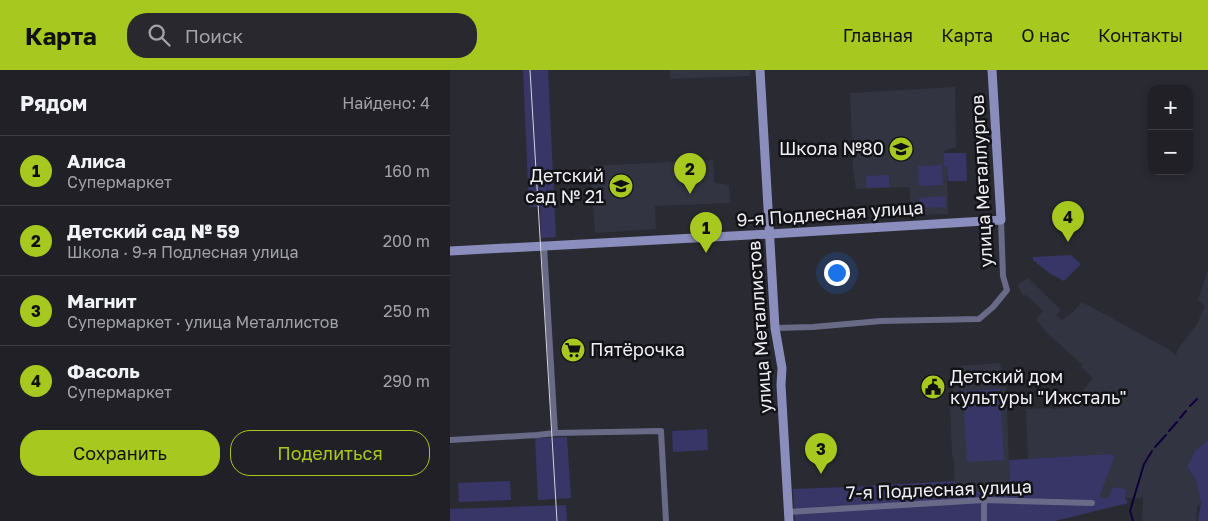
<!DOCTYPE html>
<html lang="ru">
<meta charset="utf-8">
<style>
body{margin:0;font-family:"Golos Text",sans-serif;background:#28282e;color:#f1f3f6}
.controls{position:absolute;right:15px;top:15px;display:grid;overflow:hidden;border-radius:10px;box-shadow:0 2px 8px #0003}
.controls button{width:45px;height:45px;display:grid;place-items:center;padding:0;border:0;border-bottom:1px solid #3d3e43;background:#202026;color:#f1f3f6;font:25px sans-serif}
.you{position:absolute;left:386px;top:202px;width:18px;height:18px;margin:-12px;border:4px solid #fff;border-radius:50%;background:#1a73e8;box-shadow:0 0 0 8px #1a73e833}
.badge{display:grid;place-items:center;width:32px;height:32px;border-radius:50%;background:#a7c81f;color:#111;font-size:16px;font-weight:700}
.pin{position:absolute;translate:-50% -41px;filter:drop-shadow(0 1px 2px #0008)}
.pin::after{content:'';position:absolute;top:26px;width:18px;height:15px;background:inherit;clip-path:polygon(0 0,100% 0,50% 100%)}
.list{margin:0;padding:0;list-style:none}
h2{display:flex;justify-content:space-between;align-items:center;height:65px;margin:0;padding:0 20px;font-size:21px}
h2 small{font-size:16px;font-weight:400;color:#a2a3a7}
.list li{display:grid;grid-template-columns:32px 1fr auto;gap:15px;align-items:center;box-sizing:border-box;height:70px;padding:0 20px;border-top:1px solid #3d3e43}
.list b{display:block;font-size:19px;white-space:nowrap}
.list p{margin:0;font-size:16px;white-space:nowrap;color:#a2a3a7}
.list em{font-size:16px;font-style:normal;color:#a2a3a7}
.actions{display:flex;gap:10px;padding:15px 20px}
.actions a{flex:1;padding:11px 0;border:1px solid #a7c81f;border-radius:20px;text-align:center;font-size:18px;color:#a7c81f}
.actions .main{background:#a7c81f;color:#111}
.icon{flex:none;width:28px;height:28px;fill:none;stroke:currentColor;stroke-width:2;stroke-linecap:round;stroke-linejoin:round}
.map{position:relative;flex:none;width:758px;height:451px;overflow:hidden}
header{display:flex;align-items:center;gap:30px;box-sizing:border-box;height:70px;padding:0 25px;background:#a7c81f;color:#111}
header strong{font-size:24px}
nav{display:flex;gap:28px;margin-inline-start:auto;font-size:18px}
.search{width:350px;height:45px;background:#28282e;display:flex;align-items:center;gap:12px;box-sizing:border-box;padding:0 18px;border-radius:20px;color:#a2a3a7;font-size:19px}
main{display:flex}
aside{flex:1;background:#202026}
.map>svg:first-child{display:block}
.built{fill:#333441}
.green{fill:#373667}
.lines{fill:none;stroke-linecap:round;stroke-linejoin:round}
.stream{stroke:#0f003b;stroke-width:2}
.street{stroke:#686a88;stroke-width:6}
.secondary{stroke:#8b8dbd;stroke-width:9}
.tram{stroke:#d4d4da;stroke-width:1}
.labels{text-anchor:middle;stroke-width:5;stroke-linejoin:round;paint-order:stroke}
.poi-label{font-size:18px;fill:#eeeff4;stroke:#131317;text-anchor:end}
.street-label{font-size:18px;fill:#eeeff4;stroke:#131317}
</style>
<header>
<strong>Карта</strong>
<div class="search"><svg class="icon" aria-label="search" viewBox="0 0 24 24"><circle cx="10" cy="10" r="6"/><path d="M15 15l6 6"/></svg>Поиск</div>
<nav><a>Главная</a><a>Карта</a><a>О нас</a><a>Контакты</a></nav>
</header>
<main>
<aside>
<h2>Рядом<small>Найдено: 4</small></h2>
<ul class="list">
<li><span class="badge">1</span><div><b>Алиса</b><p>Супермаркет</p></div><em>160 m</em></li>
<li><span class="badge">2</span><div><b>Детский сад № 59</b><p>Школа · 9-я Подлесная улица</p></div><em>200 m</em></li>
<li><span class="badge">3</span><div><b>Магнит</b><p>Супермаркет · улица Металлистов</p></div><em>250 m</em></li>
<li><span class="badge">4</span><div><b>Фасоль</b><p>Супермаркет</p></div><em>290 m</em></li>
</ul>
<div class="actions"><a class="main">Сохранить</a><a>Поделиться</a></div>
</aside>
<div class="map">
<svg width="758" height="451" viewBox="0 0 758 451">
<rect width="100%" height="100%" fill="#2a2a32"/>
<g class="built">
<path d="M220 0H300V6L220 9Z"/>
<path d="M505 17 506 77 494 81V96H497L498 144 460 145V117L406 119 403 98 400 23Z"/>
<path d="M263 90 264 111 266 113 279 115 280 133 205 136 206 159 145 163 140 96Z"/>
<path d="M758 200V370L743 383 737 397 746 410 751 434 747 436 746 451H692L693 428H675L677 420 667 417 662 418 659 428H651L650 425 664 386 660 384 578 389 576 339 600 338 601 339 619 338 643 308 631 297 633 295 627 290 596 262 586 249 593 241 576 225 573 226 567 215 578 208 611 240 606 245 612 250 618 245 619 246 632 232 718 279 726 285 728 279 747 254 755 236 748 230Z"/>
<path d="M550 293 556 317 560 421 505 422 504 392 502 384 500 333 503 321 504 300 510 296Z"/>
</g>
<g class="green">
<path d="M73 0H98L106 167 91 168 90 137H79Z"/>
<path d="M494 83H516L517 111H498L497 97 494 96Z"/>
<path d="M492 95 493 115 469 116 468 96Z"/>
<path d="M439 105V117L416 118V106Z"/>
<path d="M495 126 496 137 469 138V128Z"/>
<path d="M621 185 631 194 614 211 599 203 583 190V187Z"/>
<path d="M550 319 554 390 517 392 513 321Z"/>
<path d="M257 359 258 380 223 382 222 361Z"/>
<path d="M117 367 121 428 88 430 85 368Z"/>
<path d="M758 370V451H748L751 433 746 410 737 397 744 382Z"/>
<path d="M660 384 665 386 650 425 651 428H658L662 418 667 417 677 420 675 428 678 433 605 451H345L343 419 398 417 505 411V422L560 421 559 390Z"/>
<path d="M60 411 61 430 9 432 8 413Z"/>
<path d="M116 435 117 451H0V439Z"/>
</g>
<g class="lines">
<g class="stream">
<path d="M740 336 747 329"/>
<path d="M730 348 736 341"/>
<path d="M719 361 727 352"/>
<path d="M705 377 716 365"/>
<path d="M683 451 680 441 694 394 702 381"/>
</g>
<g class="street">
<path d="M94 176 105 363"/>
<path d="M325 258 363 257 431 251 529 249 543 237 557 220 553 206 551 150"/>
<path d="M0 370 87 365 105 363 211 361 216 451"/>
<path d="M534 430V451"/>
<path d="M338 442 534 430 642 433"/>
</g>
<g class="secondary">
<path d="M310 0 325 258 332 298 331 315 339 451"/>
<path d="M0 181 320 164 551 150 542 0"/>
</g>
<path class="tram" d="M80 0 107 451"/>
</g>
<defs>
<symbol id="school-disc" viewBox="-11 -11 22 22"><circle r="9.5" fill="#a7c81f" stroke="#131317"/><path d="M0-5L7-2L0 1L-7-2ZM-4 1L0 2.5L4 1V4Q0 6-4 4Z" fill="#111"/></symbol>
<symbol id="supermarket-disc" viewBox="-11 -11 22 22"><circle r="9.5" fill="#a7c81f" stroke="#131317"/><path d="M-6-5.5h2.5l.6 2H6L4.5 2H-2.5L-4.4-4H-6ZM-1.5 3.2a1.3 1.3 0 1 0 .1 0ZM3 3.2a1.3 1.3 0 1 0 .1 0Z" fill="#111"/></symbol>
<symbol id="civic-disc" viewBox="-11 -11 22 22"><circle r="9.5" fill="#a7c81f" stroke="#131317"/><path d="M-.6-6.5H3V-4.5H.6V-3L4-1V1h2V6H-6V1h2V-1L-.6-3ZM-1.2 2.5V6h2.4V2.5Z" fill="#111"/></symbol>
</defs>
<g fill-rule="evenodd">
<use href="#school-disc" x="437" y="65" width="28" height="28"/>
<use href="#school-disc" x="157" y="102" width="28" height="28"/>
<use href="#supermarket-disc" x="109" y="266" width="28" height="28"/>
<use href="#civic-disc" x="469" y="303" width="28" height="28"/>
</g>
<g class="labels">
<g class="poi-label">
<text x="434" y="85">Школа №80</text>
<text x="154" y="112">Детский<tspan x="154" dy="21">сад № 21</tspan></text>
<text x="140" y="286" text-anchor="start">Пятёрочка</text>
<text x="500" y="313" text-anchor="start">Детский дом<tspan x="500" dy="21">культуры "Ижсталь"</tspan></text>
</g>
<g class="street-label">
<text transform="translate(532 111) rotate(-93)" y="6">улица Металлургов</text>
<text transform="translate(380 144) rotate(-4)" y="6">9-я Подлесная улица</text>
<text transform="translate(310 257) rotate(-94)" y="6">улица Металлистов</text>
<text transform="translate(489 420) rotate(-2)" y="6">7-я Подлесная улица</text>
</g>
</g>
</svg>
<div class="controls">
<button>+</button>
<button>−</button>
</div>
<div class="you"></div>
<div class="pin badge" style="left:256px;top:183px">1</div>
<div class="pin badge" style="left:240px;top:124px">2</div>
<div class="pin badge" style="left:371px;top:404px">3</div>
<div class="pin badge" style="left:618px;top:172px">4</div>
</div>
</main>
